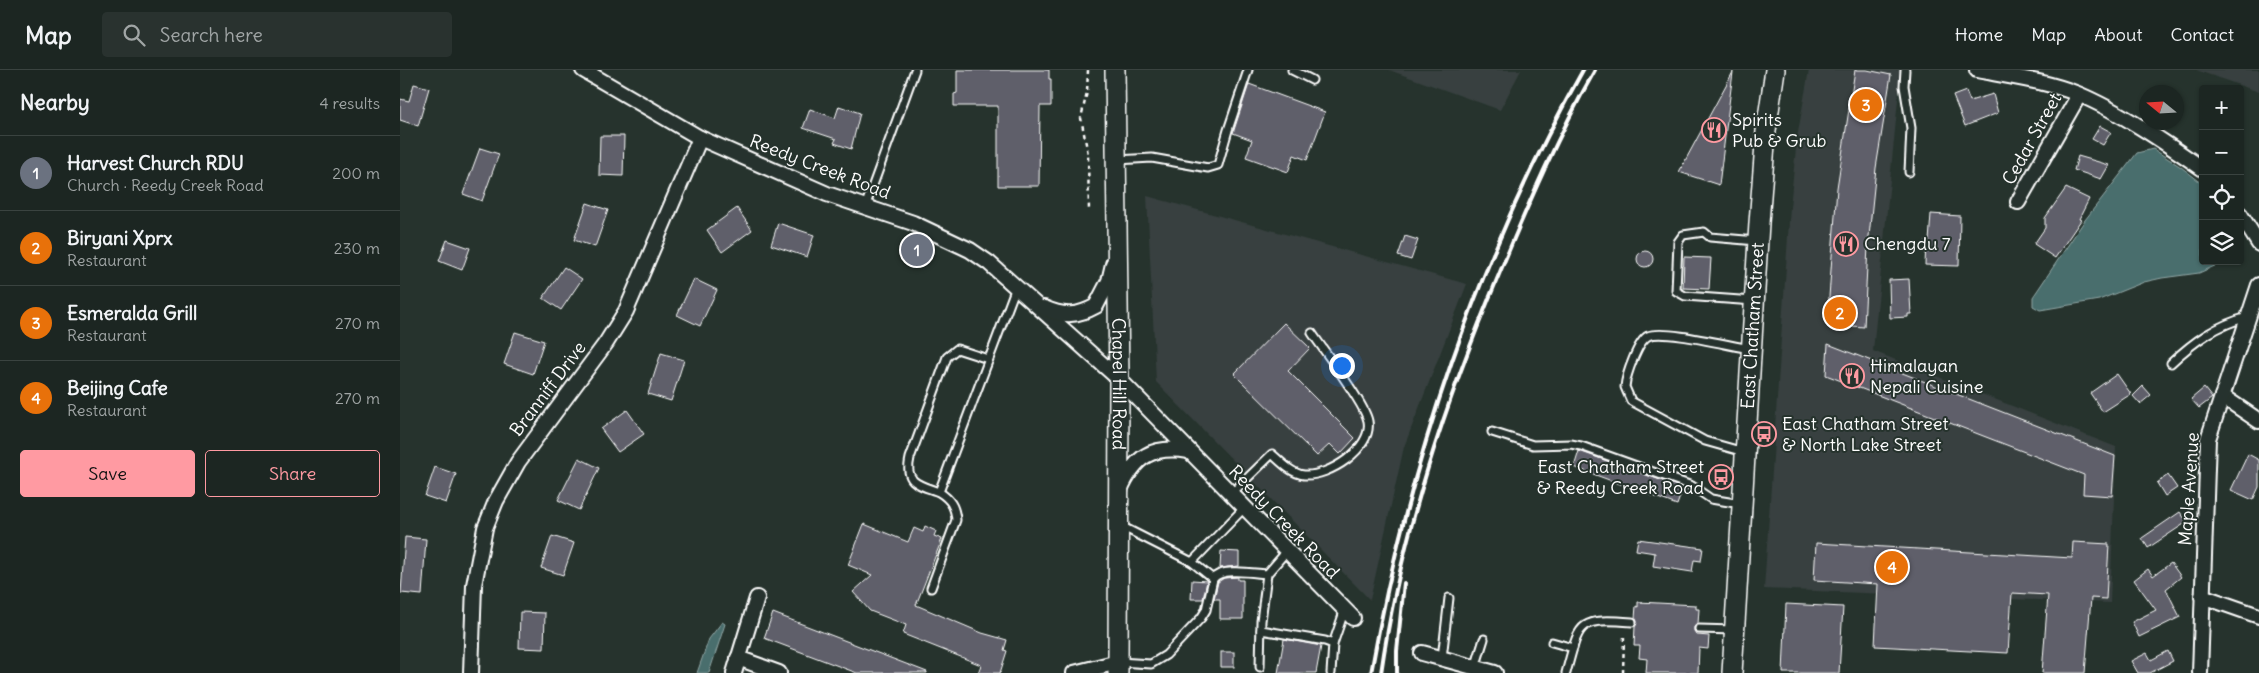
<!DOCTYPE html>
<meta charset="utf-8">
<style>
body{margin:0;font-family:Delius,sans-serif;background:#29322f;color:#f1f3f6}
.controls{position:absolute;right:15px;top:15px;display:grid;overflow:hidden;border-radius:5px;box-shadow:0 1px 4px #0004}
.controls button{width:45px;height:45px;display:grid;place-items:center;padding:0;border:0;border-bottom:1px solid #3a4340;background:#1c2622;color:#f1f3f6;font:25px sans-serif}
.compass{position:absolute;left:1739px;top:15px;width:45px;height:45px;border-radius:50%;background:#1c2622;box-shadow:0 1px 4px #0004;rotate:288deg}
.you{position:absolute;left:941px;top:295px;width:18px;height:18px;margin:-12px;border:4px solid #fff;border-radius:50%;background:#1a73e8;box-shadow:0 0 0 8px #1a73e833}
.badge{display:grid;place-items:center;width:32px;height:32px;border-radius:50%;background:#ff9aa2;color:#fff;font-size:16px;font-weight:700}
.pin{position:absolute;translate:-50% -50%;border:2px solid #fff;box-shadow:0 1px 5px #0006}
.list{margin:0;padding:0;list-style:none}
h2{display:flex;justify-content:space-between;align-items:center;height:65px;margin:0;padding:0 20px;font-size:21px}
h2 small{font-size:16px;font-weight:400;color:#a0a5a5}
.list li{display:grid;grid-template-columns:32px 1fr auto;gap:15px;align-items:center;box-sizing:border-box;height:75px;padding:0 20px;border-top:1px solid #3a4340}
.list b{display:block;font-size:19px;white-space:nowrap}
.list p{margin:0;font-size:16px;white-space:nowrap;color:#a0a5a5}
.list em{font-size:16px;font-style:normal;color:#a0a5a5}
.actions{display:flex;gap:10px;padding:15px 20px}
.actions a{flex:1;padding:11px 0;border:1px solid #ff9aa2;border-radius:5px;text-align:center;font-size:18px;color:#ff9aa2}
.actions .main{background:#ff9aa2;color:#111}
.icon{flex:none;width:28px;height:28px;fill:none;stroke:currentColor;stroke-width:2;stroke-linecap:round;stroke-linejoin:round}
.map{position:relative;flex:none;width:1859px;height:603px;overflow:hidden}
header{display:flex;align-items:center;gap:30px;box-sizing:border-box;height:70px;padding:0 25px;background:#1c2622;border-bottom:1px solid #3a4340}
header strong{font-size:24px}
nav{display:flex;gap:28px;margin-inline-start:auto;font-size:18px}
.search{width:350px;height:45px;background:#29322f;display:flex;align-items:center;gap:12px;box-sizing:border-box;padding:0 18px;border-radius:5px;color:#a0a5a5;font-size:19px}
main{display:flex}
aside{flex:1;background:#1c2622}
.map>svg:first-child{display:block}
.built{fill:#37403f}
.water{fill:#496e6d;stroke:#92a8a7}
.building{fill:#5f5e6a;stroke:#fff}
.lines{fill:none;stroke-linecap:round;stroke-linejoin:round}
.lane-casing{stroke:#fff;stroke-width:11}
.street-casing{stroke:#fff;stroke-width:18}
.secondary-casing{stroke:#fff;stroke-width:22}
.path{stroke:#fff;stroke-width:2.5;stroke-dasharray:4 4;stroke-linecap:butt}
.lane{stroke:#26332d;stroke-width:7}
.street{stroke:#26332d;stroke-width:14}
.secondary{stroke:#26332d;stroke-width:19}
.rail{stroke:#fff;stroke-width:4}
.labels{text-anchor:middle;stroke-width:4;stroke-linejoin:round;paint-order:stroke}
.poi-label{font-size:18px;fill:#fff;stroke:#26332d;text-anchor:start}
.street-label{font-size:18px;fill:#fff;stroke:#26332d}
</style>
<header>
<strong>Map</strong>
<div class="search"><svg class="icon" aria-label="search" viewBox="0 0 24 24"><circle cx="10" cy="10" r="6"/><path d="M15 15l6 6"/></svg>Search here</div>
<nav><a>Home</a><a>Map</a><a>About</a><a>Contact</a></nav>
</header>
<main>
<aside>
<h2>Nearby<small>4 results</small></h2>
<ul class="list">
<li><span class="badge" style="background:#6b7280">1</span><div><b>Harvest Church RDU</b><p>Church · Reedy Creek Road</p></div><em>200 m</em></li>
<li><span class="badge" style="background:#e8710a">2</span><div><b>Biryani Xprx</b><p>Restaurant</p></div><em>230 m</em></li>
<li><span class="badge" style="background:#e8710a">3</span><div><b>Esmeralda Grill</b><p>Restaurant</p></div><em>270 m</em></li>
<li><span class="badge" style="background:#e8710a">4</span><div><b>Beijing Cafe</b><p>Restaurant</p></div><em>270 m</em></li>
</ul>
<div class="actions"><a class="main">Save</a><a>Share</a></div>
</aside>
<div class="map">
<svg width="1859" height="603" viewBox="0 0 1859 603">
<rect width="100%" height="100%" fill="#26332d"/>
<filter id="ink" filterUnits="userSpaceOnUse"><feTurbulence type="fractalNoise" baseFrequency=".02" numOctaves="2"/><feDisplacementMap in="SourceGraphic" scale="10" xChannelSelector="R" yChannelSelector="G"/><feConvolveMatrix kernelMatrix="1 2 1 2 8 2 1 2 1" color-interpolation-filters="sRGB"/></filter>
<g filter="url(#ink)">
<g class="built">
<path d="M989 0H1121L1100 40Z"/>
<path d="M1409 0H1501L1473 281 1716 377 1710 533 1364 519 1390 137 1397 68Z"/>
<path d="M1796 0H1859V22Z"/>
<path d="M747 126 1067 214 1004 377 970 530 756 312Z"/>
</g>
<g class="water">
<path d="M1753 79 1781 97 1803 114V191H1826L1799 203 1762 208 1744 212 1699 230 1640 240 1633 236V227L1685 150 1737 83Z"/>
<path d="M322 552 325 554 309 603H297L309 569Z"/>
</g>
<g class="building">
<path d="M557 0H649V9H651V36H640L639 116H598V36H554V24L557 23Z"/>
<path d="M1455 0H1467L1491 5 1476 98 1468 176 1464 257 1427 254 1437 118Z"/>
<path d="M1333 2 1319 115 1279 102Z"/>
<path d="M14 14 29 18 18 56 0 50V29L9 31Z"/>
<path d="M849 14 925 42 907 90 894 85 888 102 846 87 852 70 833 63Z"/>
<path d="M1566 21 1570 31 1593 24 1598 43 1565 56 1553 26Z"/>
<path d="M439 36 460 43 451 79 434 73 436 69 403 58 410 39 435 48Z"/>
<path d="M1700 56 1711 62 1703 75 1692 69Z"/>
<path d="M200 66H224L223 106 199 105Z"/>
<path d="M80 78 99 84 82 131 63 124Z"/>
<path d="M1678 86 1709 95 1701 109 1674 100Z"/>
<path d="M1666 118 1689 129 1679 149 1681 150 1655 188 1634 174 1645 158V148Z"/>
<path d="M187 133 208 140 195 177 174 170Z"/>
<path d="M337 138 352 160 322 182 307 160Z"/>
<path d="M1531 144 1560 146 1559 196 1525 195 1526 171H1529Z"/>
<path d="M378 153 414 165 407 187 371 175Z"/>
<path d="M1005 166 1018 170 1011 190 998 186Z"/>
<path d="M47 170 70 178 62 200 39 191Z"/>
<circle cx="1245" cy="189" r="8"/>
<path d="M1284 187 1311 188 1309 219 1283 218Z"/>
<path d="M164 197 182 209 161 240 143 228Z"/>
<path d="M294 209 317 220 300 256 277 245Z"/>
<path d="M1509 209 1511 244H1508V247L1490 248 1489 210Z"/>
<path d="M884 253 910 278 888 301 955 368 940 384 930 374 917 386 834 304Z"/>
<path d="M115 262 144 271 133 304 104 294Z"/>
<path d="M1428 274 1715 386 1712 426 1683 424 1684 405 1426 305Z"/>
<path d="M261 283 284 290 271 331 248 324Z"/>
<path d="M1717 304 1731 324 1703 342 1690 323Z"/>
<path d="M1743 316 1751 325 1740 334 1733 326Z"/>
<path d="M1804 318 1812 328 1799 338 1791 329Z"/>
<path d="M227 340 244 364 218 382 201 359Z"/>
<path d="M1179 381 1283 418 1277 435 1174 397Z"/>
<path d="M1848 384 1859 390V417L1853 430 1831 420Z"/>
<path d="M179 388 199 398 179 440 158 430Z"/>
<path d="M35 397 56 404 46 433 25 426Z"/>
<path d="M1768 405 1777 418 1765 426 1757 413Z"/>
<path d="M1780 442 1787 452 1748 478 1742 468Z"/>
<path d="M464 454 508 472 514 458 523 462 525 456 536 461 534 466 542 469 516 535 582 563 607 570 604 580 607 581 600 603H578L581 595 503 564 506 555 470 541 453 522 472 505 448 495Z"/>
<path d="M152 466 174 473 163 505 141 498Z"/>
<path d="M5 467 26 469 22 525 1 523Z"/>
<path d="M1238 469 1303 478 1301 491 1294 490 1292 502 1253 496 1255 483 1236 480Z"/>
<path d="M1673 472 1709 474 1706 529 1691 528 1685 603H1642L1648 525 1612 523 1608 583 1475 576 1478 514 1414 510 1416 473 1672 488Z"/>
<path d="M821 481 839 482V496L820 498Z"/>
<path d="M1771 493 1781 507 1766 519 1780 547 1739 567 1732 552 1756 540 1734 510 1748 499 1753 506Z"/>
<path d="M838 507V510H843V549H820V529H814L818 512 824 508Z"/>
<path d="M792 510 807 511 803 529H791Z"/>
<path d="M1238 532 1296 535V539H1299L1298 554 1294 557V561L1297 565 1309 566 1308 579 1299 578 1298 603H1246L1247 589 1239 588 1240 576H1234L1235 557 1237 552 1235 548 1236 536 1238 537Z"/>
<path d="M1386 534 1443 537 1439 603H1383Z"/>
<path d="M120 542 145 543 144 579 119 578Z"/>
<path d="M373 543 527 602V603H457L364 568Z"/>
<path d="M884 569 921 576 916 603H878Z"/>
<path d="M1768 581 1773 591 1750 603H1738L1731 591 1747 583 1751 590Z"/>
<rect x="821" y="582" width="13" height="15"/>
</g>
<g class="lines">
<defs>
<g id="lane">
<path d="M892 0 912 10"/>
<path d="M1505 0 1504 16 1511 58 1509 102"/>
<path d="M717 90 752 88 808 98 818 95 828 60 848 0"/>
<path d="M465 137 515 0"/>
<path d="M1354 231 1285 226 1276 221 1278 172 1283 165 1304 162 1310 167 1357 171"/>
<path d="M588 289 557 279 547 287 510 388C504 413 519 415 539 422L616 217"/>
<path d="M1771 293C1794 271 1817 255 1848 247"/>
<path d="M1092 362 1133 375 1171 374 1181 376 1292 416 1311 429 1341 434"/>
<path d="M1344 382 1305 371 1231 331 1225 317C1226 305 1238 271 1248 266 1264 259 1330 276 1351 279"/>
<path d="M831 424 872 384C881 392 892 404 904 405 928 407 973 379 968 351 965 334 924 281 912 263"/>
<path d="M721 456 792 492 844 438"/>
<path d="M792 492 813 509"/>
<path d="M531 518 556 450C555 436 550 429 539 422"/>
<path d="M1299 559 1334 560"/>
<path d="M861 560 925 571 933 574 931 603"/>
<path d="M1152 572 1173 578"/>
<path d="M933 574 945 539"/>
<path d="M1042 588 1049 528"/>
<path d="M719 592 751 594 766 585 801 548 806 540 813 509C821 497 853 503 867 504"/>
<path d="M860 597 861 551 867 504 887 481"/>
<path d="M1075 598 1084 569"/>
<path d="M1166 603C1180 552 1177 548 1232 552"/>
</g>
<g id="street">
<path d="M183 0 300 68 427 124 513 153 570 180 589 193 719 309 953 548"/>
<path d="M1577 0C1611 7 1646 11 1678 24 1719 41 1766 73 1803 99"/>
<path d="M1618 132 1679 25"/>
<path d="M1840 144 1859 174"/>
<path d="M644 238C664 247 678 246 696 236L709 211 713 194"/>
<path d="M1822 326 1859 351"/>
<path d="M720 420C735 386 752 375 789 381"/>
<path d="M1802 526 1859 546"/>
<path d="M1022 583 1095 603"/>
<path d="M338 588 379 603"/>
<path d="M71 603 74 515 85 458 96 431 118 392 206 273 226 241 300 68"/>
<path d="M334 603 357 528"/>
<path d="M674 603 718 592"/>
<path d="M1800 603 1808 369 1859 215"/>
</g>
<g id="secondary">
<path id="s1" d="M715 0 719 309 718 603"/>
<path id="s2" d="M1332 603 1359 153 1366 61 1375 0"/>
</g>
</defs>
<use href="#lane" class="lane-casing"/>
<use href="#street" class="street-casing"/>
<use href="#secondary" class="secondary-casing"/>
<g class="path">
<path d="M688 0 687 22 681 48 688 84 689 142"/>
<path d="M1223 603 1224 566"/>
</g>
<use href="#lane" class="lane"/>
<use href="#street" class="street"/>
<use href="#secondary" class="secondary"/>
<g class="rail">
<path d="M971 603C1008 393 1078 186 1183 0"/>
<path d="M981 603C1001 464 1046 330 1100 202 1129 132 1158 65 1195 0"/>
<path d="M997 603V581L1004 513"/>
</g>
</g>
</g>
<defs>
<symbol id="restaurant-ring" viewBox="-11 -11 22 22"><circle r="9.5" fill="#26332d" stroke="#ff9aa2" stroke-width="1.5"/><path d="M-5-6h1v4h1v-4h1v4h1v-4h1v5L-1.5 .5V6h-2V.5L-5-1ZM5-6V6H3V1.5H1.5Q1.5-4 5-6Z" fill="#ff9aa2"/></symbol>
<symbol id="bus-ring" viewBox="-11 -11 22 22"><circle r="9.5" fill="#26332d" stroke="#ff9aa2" stroke-width="1.5"/><path d="M-5-6H5V4H4V6H2V4H-2V6H-4V4H-5ZM-3.5-4V0h7V-4ZM-3.5 1.2v1.5H-2V1.2ZM2 1.2v1.5H3.5V1.2Z" fill="#ff9aa2"/></symbol>
</defs>
<g fill-rule="evenodd">
<use href="#restaurant-ring" x="1300" y="46" width="28" height="28"/>
<use href="#restaurant-ring" x="1432" y="160" width="28" height="28"/>
<use href="#restaurant-ring" x="1438" y="292" width="28" height="28"/>
<use href="#bus-ring" x="1350" y="350" width="28" height="28"/>
<use href="#bus-ring" x="1307" y="393" width="28" height="28"/>
</g>
<g class="labels">
<g class="poi-label">
<text x="1332" y="56">Spirits<tspan x="1332" dy="21">Pub &amp; Grub</tspan></text>
<text x="1464" y="180">Chengdu 7</text>
<text x="1470" y="302">Himalayan<tspan x="1470" dy="21">Nepali Cuisine</tspan></text>
<text x="1382" y="360">East Chatham Street<tspan x="1382" dy="21">&amp; North Lake Street</tspan></text>
<text x="1304" y="403" text-anchor="end">East Chatham Street<tspan x="1304" dy="21">&amp; Reedy Creek Road</tspan></text>
</g>
<g class="street-label">
<text transform="translate(1632 69) rotate(-61)" y="6">Cedar Street</text>
<text transform="translate(420 97) rotate(21)" y="6">Reedy Creek Road</text>
<text dy="6" stroke="none"><textPath href="#s2" startOffset="348">East Chatham Street</textPath></text>
<text dy="6" stroke="none"><textPath href="#s1" startOffset="314">Chapel Hill Road</textPath></text>
<text transform="translate(148 319) rotate(-53)" y="6">Branniff Drive</text>
<text transform="translate(1789 419) rotate(-86)" y="6">Maple Avenue</text>
<text transform="translate(884 452) rotate(46)" y="6">Reedy Creek Road</text>
</g>
</g>
</svg>
<div class="controls">
<button>+</button>
<button>−</button>
<button><svg class="icon" aria-label="locate" viewBox="0 0 24 24"><circle cx="12" cy="12" r="6"/><path d="M12 2v4M12 18v4M2 12h4M18 12h4"/></svg></button>
<button><svg class="icon" aria-label="layers" viewBox="0 0 24 24"><path d="M12 4l9 5-9 5-9-5zM3 14l9 5 9-5"/></svg></button>
</div>
<svg class="compass" viewBox="-18 -18 36 36"><path d="M0-13l5 13h-10z" fill="#e53935"/><path d="M0 13l5-13h-10z" fill="#a0a5a5"/></svg>
<div class="you"></div>
<div class="pin badge" style="left:517px;top:180px;background:#6b7280">1</div>
<div class="pin badge" style="left:1440px;top:243px;background:#e8710a">2</div>
<div class="pin badge" style="left:1466px;top:35px;background:#e8710a">3</div>
<div class="pin badge" style="left:1492px;top:497px;background:#e8710a">4</div>
</div>
</main>
